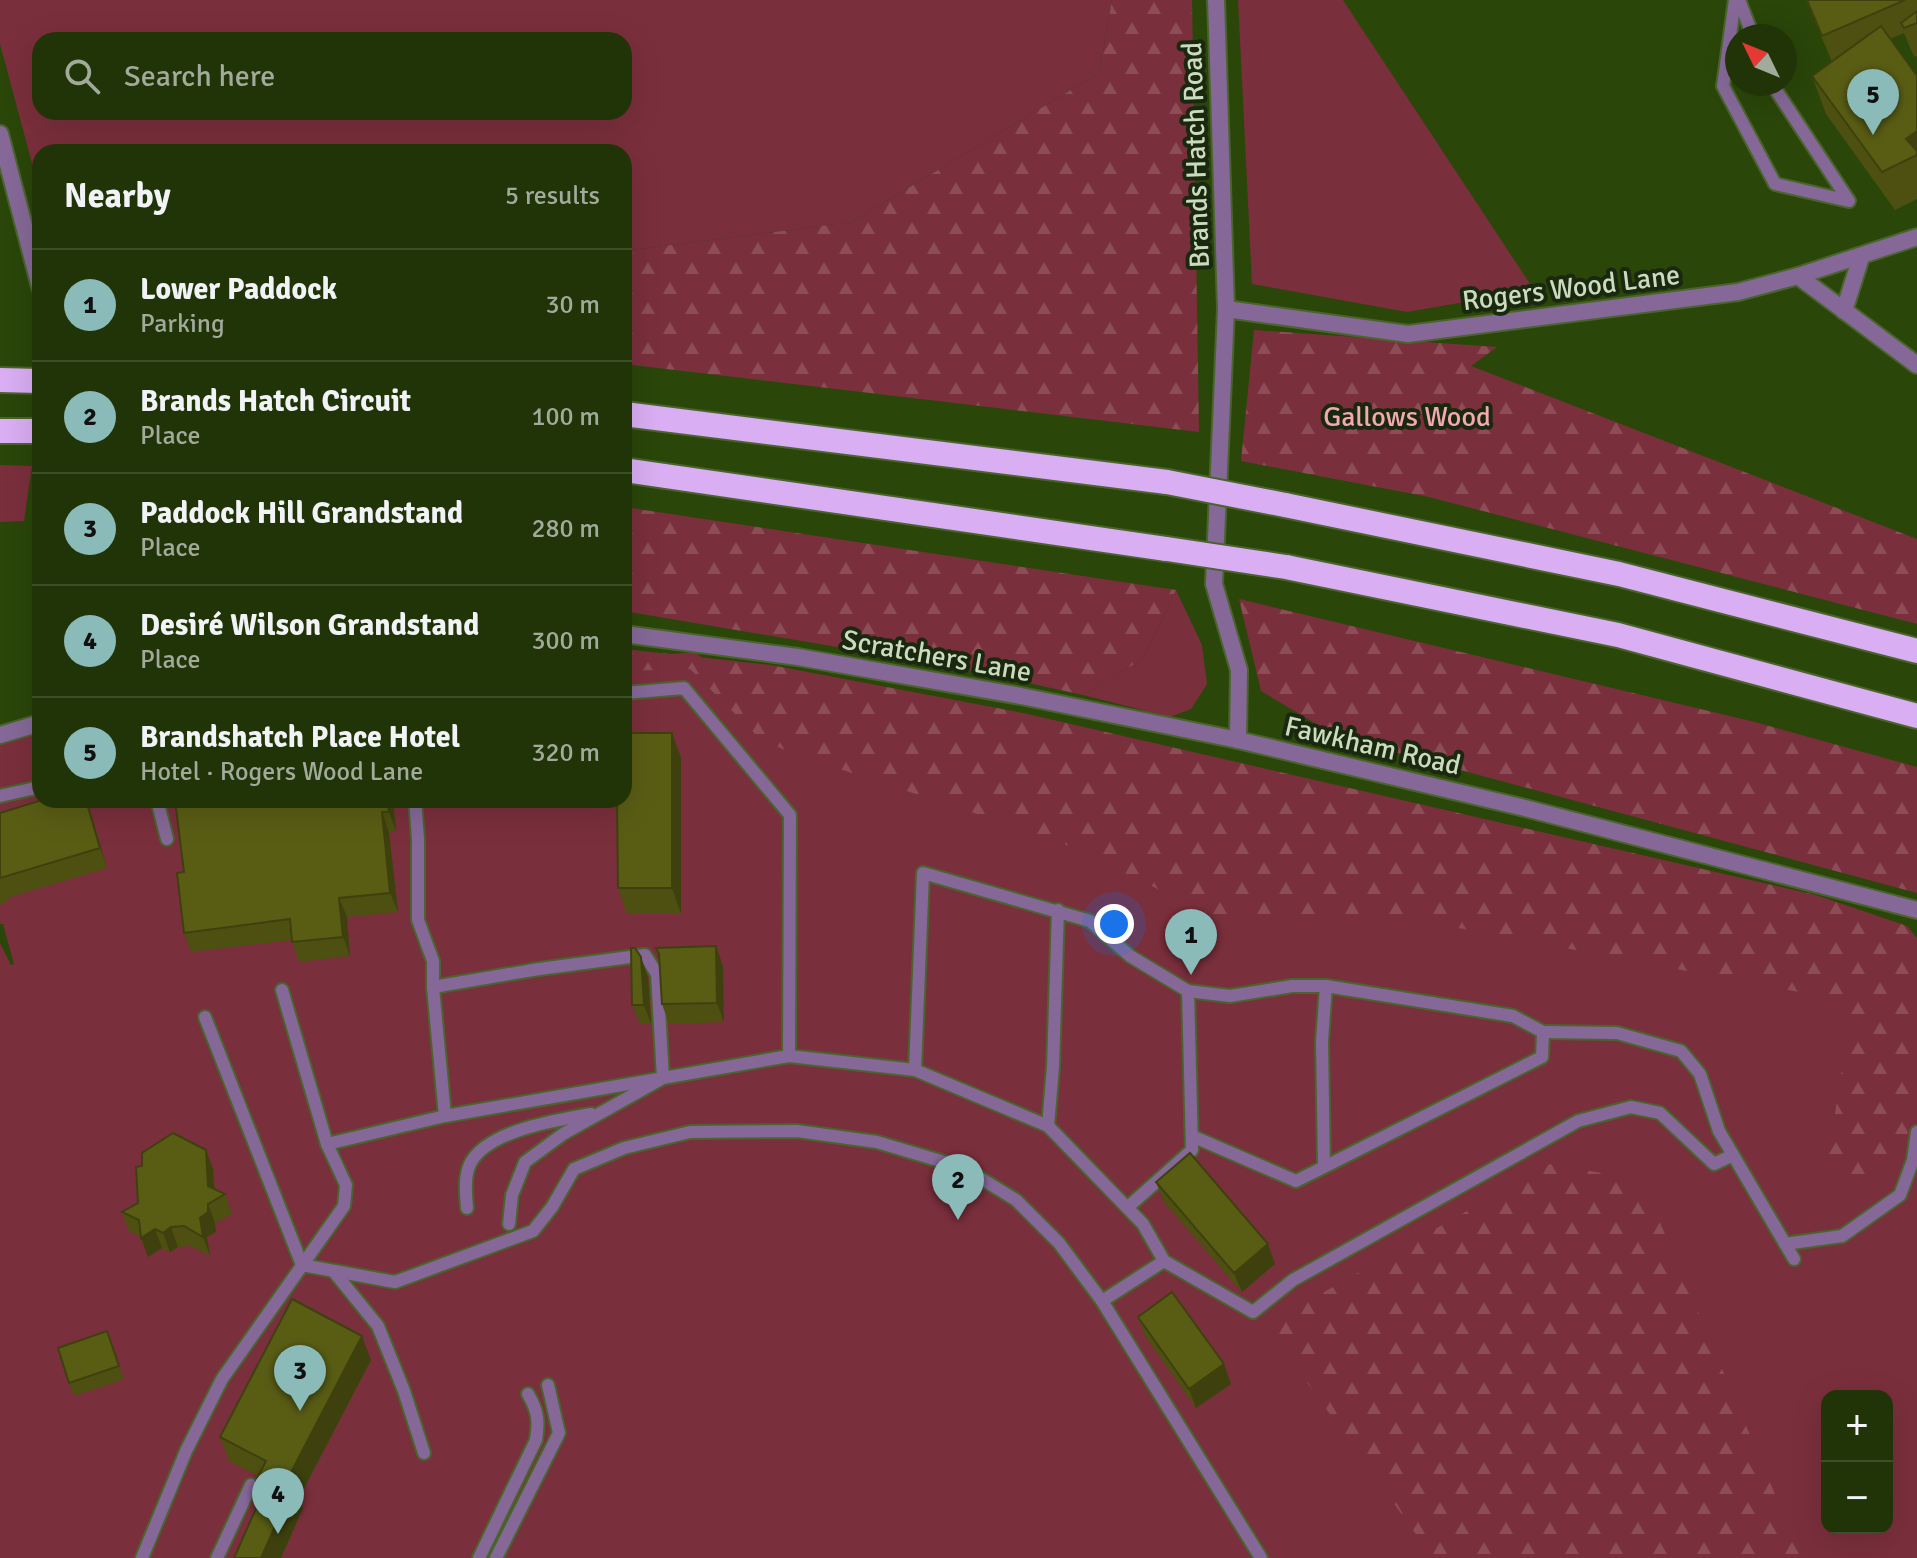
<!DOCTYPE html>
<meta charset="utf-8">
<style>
body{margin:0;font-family:Signika,sans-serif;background:#2d3f15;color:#f1f3f6}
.controls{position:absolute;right:24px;bottom:24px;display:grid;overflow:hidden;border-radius:16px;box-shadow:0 8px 32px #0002}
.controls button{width:72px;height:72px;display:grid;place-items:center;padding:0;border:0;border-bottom:2px solid #3d4f28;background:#203407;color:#f1f3f6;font:40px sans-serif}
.compass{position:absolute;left:1725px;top:24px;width:72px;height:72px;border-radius:50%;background:#203407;box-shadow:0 8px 32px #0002;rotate:313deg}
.you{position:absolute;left:1114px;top:924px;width:28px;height:28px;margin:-20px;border:6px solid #fff;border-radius:50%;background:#1a73e8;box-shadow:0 0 0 12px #1a73e833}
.badge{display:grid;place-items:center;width:52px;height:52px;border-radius:50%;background:#8bbbb9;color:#111;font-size:26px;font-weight:700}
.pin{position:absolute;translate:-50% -66px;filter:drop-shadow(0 2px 4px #0008)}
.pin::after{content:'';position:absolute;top:42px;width:28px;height:24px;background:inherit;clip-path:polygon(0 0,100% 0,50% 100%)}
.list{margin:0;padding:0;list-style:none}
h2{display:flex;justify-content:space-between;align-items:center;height:104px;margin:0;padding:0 32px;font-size:34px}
h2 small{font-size:26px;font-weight:400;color:#a2aa9b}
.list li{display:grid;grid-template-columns:52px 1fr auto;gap:24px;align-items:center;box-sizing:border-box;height:112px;padding:0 32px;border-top:2px solid #3d4f28}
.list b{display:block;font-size:30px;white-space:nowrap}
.list p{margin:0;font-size:26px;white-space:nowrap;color:#a2aa9b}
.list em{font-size:26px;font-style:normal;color:#a2aa9b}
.icon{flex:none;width:44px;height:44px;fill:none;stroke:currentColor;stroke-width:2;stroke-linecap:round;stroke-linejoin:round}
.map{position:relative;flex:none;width:1917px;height:1558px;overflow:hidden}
.search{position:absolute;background:#203407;box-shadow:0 8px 32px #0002;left:32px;top:32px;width:600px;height:88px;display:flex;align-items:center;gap:20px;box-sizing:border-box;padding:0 28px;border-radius:24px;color:#a2aa9b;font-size:30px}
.panel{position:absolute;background:#203407;box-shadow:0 8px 32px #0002;left:32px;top:144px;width:600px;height:664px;border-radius:24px}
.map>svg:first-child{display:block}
.green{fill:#7a2f3c;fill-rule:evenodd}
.forest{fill:url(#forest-firs)}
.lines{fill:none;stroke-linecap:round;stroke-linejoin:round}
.service-casing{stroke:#4a642d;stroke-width:16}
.minor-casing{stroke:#4a642d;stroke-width:20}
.tertiary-casing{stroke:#4a642d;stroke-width:20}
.motorway-casing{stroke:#4a642d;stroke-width:28}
.service{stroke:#856897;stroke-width:12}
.minor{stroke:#856897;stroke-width:16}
.tertiary{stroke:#856897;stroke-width:16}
.motorway{stroke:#d9aef3;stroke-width:24}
.motorway-bridge-casing{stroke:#4a642d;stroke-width:28;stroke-linecap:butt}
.motorway-bridge{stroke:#d9aef3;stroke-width:24}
.wall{fill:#4d5011}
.shaded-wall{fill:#3e410e}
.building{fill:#595d14;stroke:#3e410e;stroke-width:2}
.labels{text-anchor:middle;stroke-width:8;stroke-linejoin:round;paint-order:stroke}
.street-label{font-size:28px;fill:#cadcbd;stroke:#1b2810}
.park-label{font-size:28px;fill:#f2a9b0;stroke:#1b2810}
</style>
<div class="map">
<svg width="1917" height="1558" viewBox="0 0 1917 1558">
<defs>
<pattern id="forest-firs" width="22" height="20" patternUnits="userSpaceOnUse" patternTransform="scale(2)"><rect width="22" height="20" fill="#7a2f3c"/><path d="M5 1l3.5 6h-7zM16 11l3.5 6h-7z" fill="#8c4d56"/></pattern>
</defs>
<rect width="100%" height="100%" fill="#2a4609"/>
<g class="green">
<path d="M0 0H1112L1099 73 852 222 624 251V152H40V193L0 44ZM40 40H624V112H40Z"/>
<path d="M1238 0H1343L1534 290 1407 312 1252 284Z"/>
<path d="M0 465 32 466 24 521 0 522Z"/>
<path d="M1176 590 1202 645 1207 684 1191 709 1170 717 1083 695 1143 659Z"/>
<path d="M695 652 767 709 1917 984V1558H0V943L11 965 14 964 3 924H0V743L40 732V800H624V658ZM1827 1396H1887V1528H1827Z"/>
</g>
<g class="forest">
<path d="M1112 0H1192L1199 432 624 364V251L852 222 1099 73Z"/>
<path d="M1254 330 1497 347 1471 366 1917 539V624L1429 497 1241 461Z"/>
<path d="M624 507 631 508 1176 590 1143 659 1083 695 955 667 624 611Z"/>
<path d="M1239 599 1755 722 1917 767V893L1338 737 1261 691Z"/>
<path d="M624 649 771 665 1023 713 1816 895 1907 926 1917 938V1065L1906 1144 1855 1186 1825 1180 1852 1002 1416 920 1220 919 1056 840 794 754 760 739 690 669 624 671Z"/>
<path d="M1550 1164 1642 1180 1802 1558H1433L1266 1325Z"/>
</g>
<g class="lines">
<defs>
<g id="service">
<path d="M1735 0 1723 86 1775 184 1849 201 1772 84"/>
<path d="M1739 0 1753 36"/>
<path d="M624 693 684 688 790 815 789 1056"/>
<path d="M0 796 40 787"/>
<path d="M157 800 167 839"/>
<path d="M415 800 418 839V920L433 961V987L445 1116"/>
<path d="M433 987 539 969 645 955 657 974 663 1078 563 1134 525 1162 512 1195 509 1224"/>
<path d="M282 990 327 1144"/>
<path d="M205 1017 302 1265 395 1282 533 1231 552 1207 574 1169 624 1148 690 1132 797 1131 877 1142 964 1168 1016 1200 1059 1243 1102 1301 1164 1261"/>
<path d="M1543 1032 1617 1033 1681 1051 1700 1074 1719 1131 1794 1259"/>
<path d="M915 1070 923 873 1090 921 1130 956 1188 991 1230 996 1292 986H1326L1513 1016 1543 1032 1542 1057 1324 1167"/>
<path d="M1048 1126 1053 1067 1058 910"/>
<path d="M1192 1136 1296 1181 1324 1167 1322 1041 1326 986"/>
<path d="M1128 1207 1192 1150 1188 991"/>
<path d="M467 1208C466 1194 464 1177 470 1164 487 1130 558 1120 591 1114"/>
<path d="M1785 1244 1842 1236 1900 1195 1913 1160 1917 1132"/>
<path d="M335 1273 378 1326 404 1391 424 1453"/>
<path d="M1102 1301 1261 1558"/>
<path d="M142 1558 186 1451 222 1379 344 1206 346 1185 327 1144 445 1116 789 1056 915 1070 1048 1126 1143 1224 1164 1261 1253 1312 1293 1280 1578 1121 1631 1107 1660 1113 1714 1164 1733 1155"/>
<path d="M217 1558 251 1485"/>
<path d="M479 1558 536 1440C539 1421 538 1411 528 1394"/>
<path d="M496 1558 559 1433 548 1385"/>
</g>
<g id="minor">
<path d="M0 134 40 287"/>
<path d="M1798 276 1917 365"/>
<path d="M1226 309 1408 334 1738 292 1798 276 1917 237"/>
<path d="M1844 311 1861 257"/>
<path d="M624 634 798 657 1021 696 1238 740"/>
<path d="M0 735 40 723"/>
</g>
<path id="tertiary" d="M1216 0 1226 309 1214 584 1239 670 1238 740 1521 807 1917 910"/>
<g id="motorway">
<path d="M0 380 40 381"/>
<path d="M624 414 1167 482"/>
<path d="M0 431H40"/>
<path d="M624 470 1167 549"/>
<path d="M1285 505 1619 574 1917 651"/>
<path d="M1286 567 1618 635 1917 716"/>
</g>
</defs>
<use href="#service" class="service-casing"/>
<use href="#minor" class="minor-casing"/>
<use href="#tertiary" class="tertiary-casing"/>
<use href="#motorway" class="motorway-casing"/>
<use href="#service" class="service"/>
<use href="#minor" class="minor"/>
<use href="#tertiary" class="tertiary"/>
<use href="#motorway" class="motorway"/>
<defs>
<g id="motorway-bridge">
<path d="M1167 482 1285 505"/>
<path d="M1167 549 1286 567"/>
</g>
</defs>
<use href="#motorway-bridge" class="motorway-bridge-casing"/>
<use href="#motorway-bridge" class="motorway-bridge"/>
</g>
<g class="wall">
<path d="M1806 0H1917V56L1914 57 1904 33 1890 39 1917 76V199L1895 210 1826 114 1812 76 1832 62Z"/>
<path d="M672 733 681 758V914H627L618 888Z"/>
<path d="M42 800H87L107 868 7 898 8 902 0 904V813Z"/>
<path d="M393 800 396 831 389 832 398 912 347 917 350 956 299 962 292 940 191 952 184 933V872Z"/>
<path d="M723 966 724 1022 669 1024 662 1004Z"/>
<path d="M648 977 651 1024H640L632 1005Z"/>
<path d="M206 1150 213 1169 215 1189 225 1194 232 1214 215 1223 216 1232 207 1237 210 1256 191 1246 178 1247 170 1252 162 1248 148 1257 141 1237 129 1231 122 1212 138 1203 142 1166Z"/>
<path d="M1156 1182 1275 1264 1242 1292 1164 1202Z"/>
<path d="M1138 1317 1224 1364 1231 1384 1196 1408 1145 1336Z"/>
<path d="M107 1331 124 1379 74 1396 69 1383Z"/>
<path d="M371 1360 299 1498 303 1508 281 1558H234L262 1496 256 1481 258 1476 229 1461 220 1437Z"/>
</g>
<g class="shaded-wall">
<path d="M1917 131V155L1906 139Z"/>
<path d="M672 733 681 758V914L672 888Z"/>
<path d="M86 800 89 808 107 868 100 848Z"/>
<path d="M387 800H393L396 831 389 812Z"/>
<path d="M382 812 389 832 398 912 390 893Z"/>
<path d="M339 898 347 917 350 956 343 937Z"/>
<path d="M716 946 723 966 724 1022 717 1003Z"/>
<path d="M641 957 648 977 651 1024 644 1005Z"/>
<path d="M206 1150 213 1169 215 1200 208 1186Z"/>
<path d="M208 1204 215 1223 216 1232 207 1237 210 1256 203 1237 200 1218Z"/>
<path d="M171 1227 178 1247 170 1252 163 1233Z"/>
<path d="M155 1229 162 1248 148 1257 141 1238Z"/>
<path d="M1268 1244 1275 1264 1242 1292 1234 1273Z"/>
<path d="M362 1336 371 1360 299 1498 303 1508 281 1558H261L287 1480Z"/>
<path d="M1224 1364 1231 1384 1196 1408 1189 1389Z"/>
</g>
<g class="building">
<path d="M1807 0H1905L1822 36Z"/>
<path d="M1917 11V23L1904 28 1901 23Z"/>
<path d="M1881 26 1917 76V131L1906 139 1917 151V155L1882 172 1812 76Z"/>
<path d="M624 733H672V888H618L617 800H624Z"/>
<path d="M42 800H86L100 848 0 878V813Z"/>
<path d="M175 800H387L389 812H382L390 893 339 898 343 937 292 942 290 919 184 933 177 873 184 872Z"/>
<path d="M716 946 717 1003 662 1004 659 954 656 948Z"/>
<path d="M631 948H635L641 957 644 1005H632Z"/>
<path d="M173 1133 206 1150 208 1186 225 1194 208 1204V1212L200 1218 203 1237 184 1226 171 1227 163 1233 155 1229 141 1238 139 1220 122 1212 138 1203 136 1167 142 1166V1153Z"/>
<path d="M1190 1153 1268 1244 1234 1273 1156 1182Z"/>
<path d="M1172 1292 1224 1364 1189 1389 1138 1317Z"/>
<path d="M292 1299 362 1336 287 1480 294 1484 261 1558H234L266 1486 256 1481 266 1461 220 1437Z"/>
<path d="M107 1331 119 1366 69 1383 58 1348Z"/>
</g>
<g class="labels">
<g class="street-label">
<text transform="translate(1195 155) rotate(-92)" y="10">Brands Hatch Road</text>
<text transform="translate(1571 287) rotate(-7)" y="10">Rogers Wood Lane</text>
<text transform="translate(937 655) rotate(10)" y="10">Scratchers Lane</text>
<text transform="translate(1373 745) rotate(13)" y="10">Fawkham Road</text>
</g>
<g class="park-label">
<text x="1407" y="426">Gallows Wood</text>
</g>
</g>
</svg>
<div class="controls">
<button>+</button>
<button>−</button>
</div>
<svg class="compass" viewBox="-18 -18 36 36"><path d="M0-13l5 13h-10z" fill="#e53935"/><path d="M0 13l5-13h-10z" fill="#a2aa9b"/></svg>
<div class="you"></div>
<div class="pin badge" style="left:1191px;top:975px">1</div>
<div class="pin badge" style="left:958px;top:1220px">2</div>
<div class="pin badge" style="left:300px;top:1411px">3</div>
<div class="pin badge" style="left:278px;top:1534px">4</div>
<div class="pin badge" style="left:1873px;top:135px">5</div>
<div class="search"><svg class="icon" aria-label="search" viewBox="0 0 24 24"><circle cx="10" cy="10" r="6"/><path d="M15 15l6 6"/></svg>Search here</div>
<section class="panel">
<h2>Nearby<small>5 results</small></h2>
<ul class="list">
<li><span class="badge">1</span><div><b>Lower Paddock</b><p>Parking</p></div><em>30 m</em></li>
<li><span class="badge">2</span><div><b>Brands Hatch Circuit</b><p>Place</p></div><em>100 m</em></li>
<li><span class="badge">3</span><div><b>Paddock Hill Grandstand</b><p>Place</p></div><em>280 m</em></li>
<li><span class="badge">4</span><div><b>Desiré Wilson Grandstand</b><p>Place</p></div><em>300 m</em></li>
<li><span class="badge">5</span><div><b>Brandshatch Place Hotel</b><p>Hotel · Rogers Wood Lane</p></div><em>320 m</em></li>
</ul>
</section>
</div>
